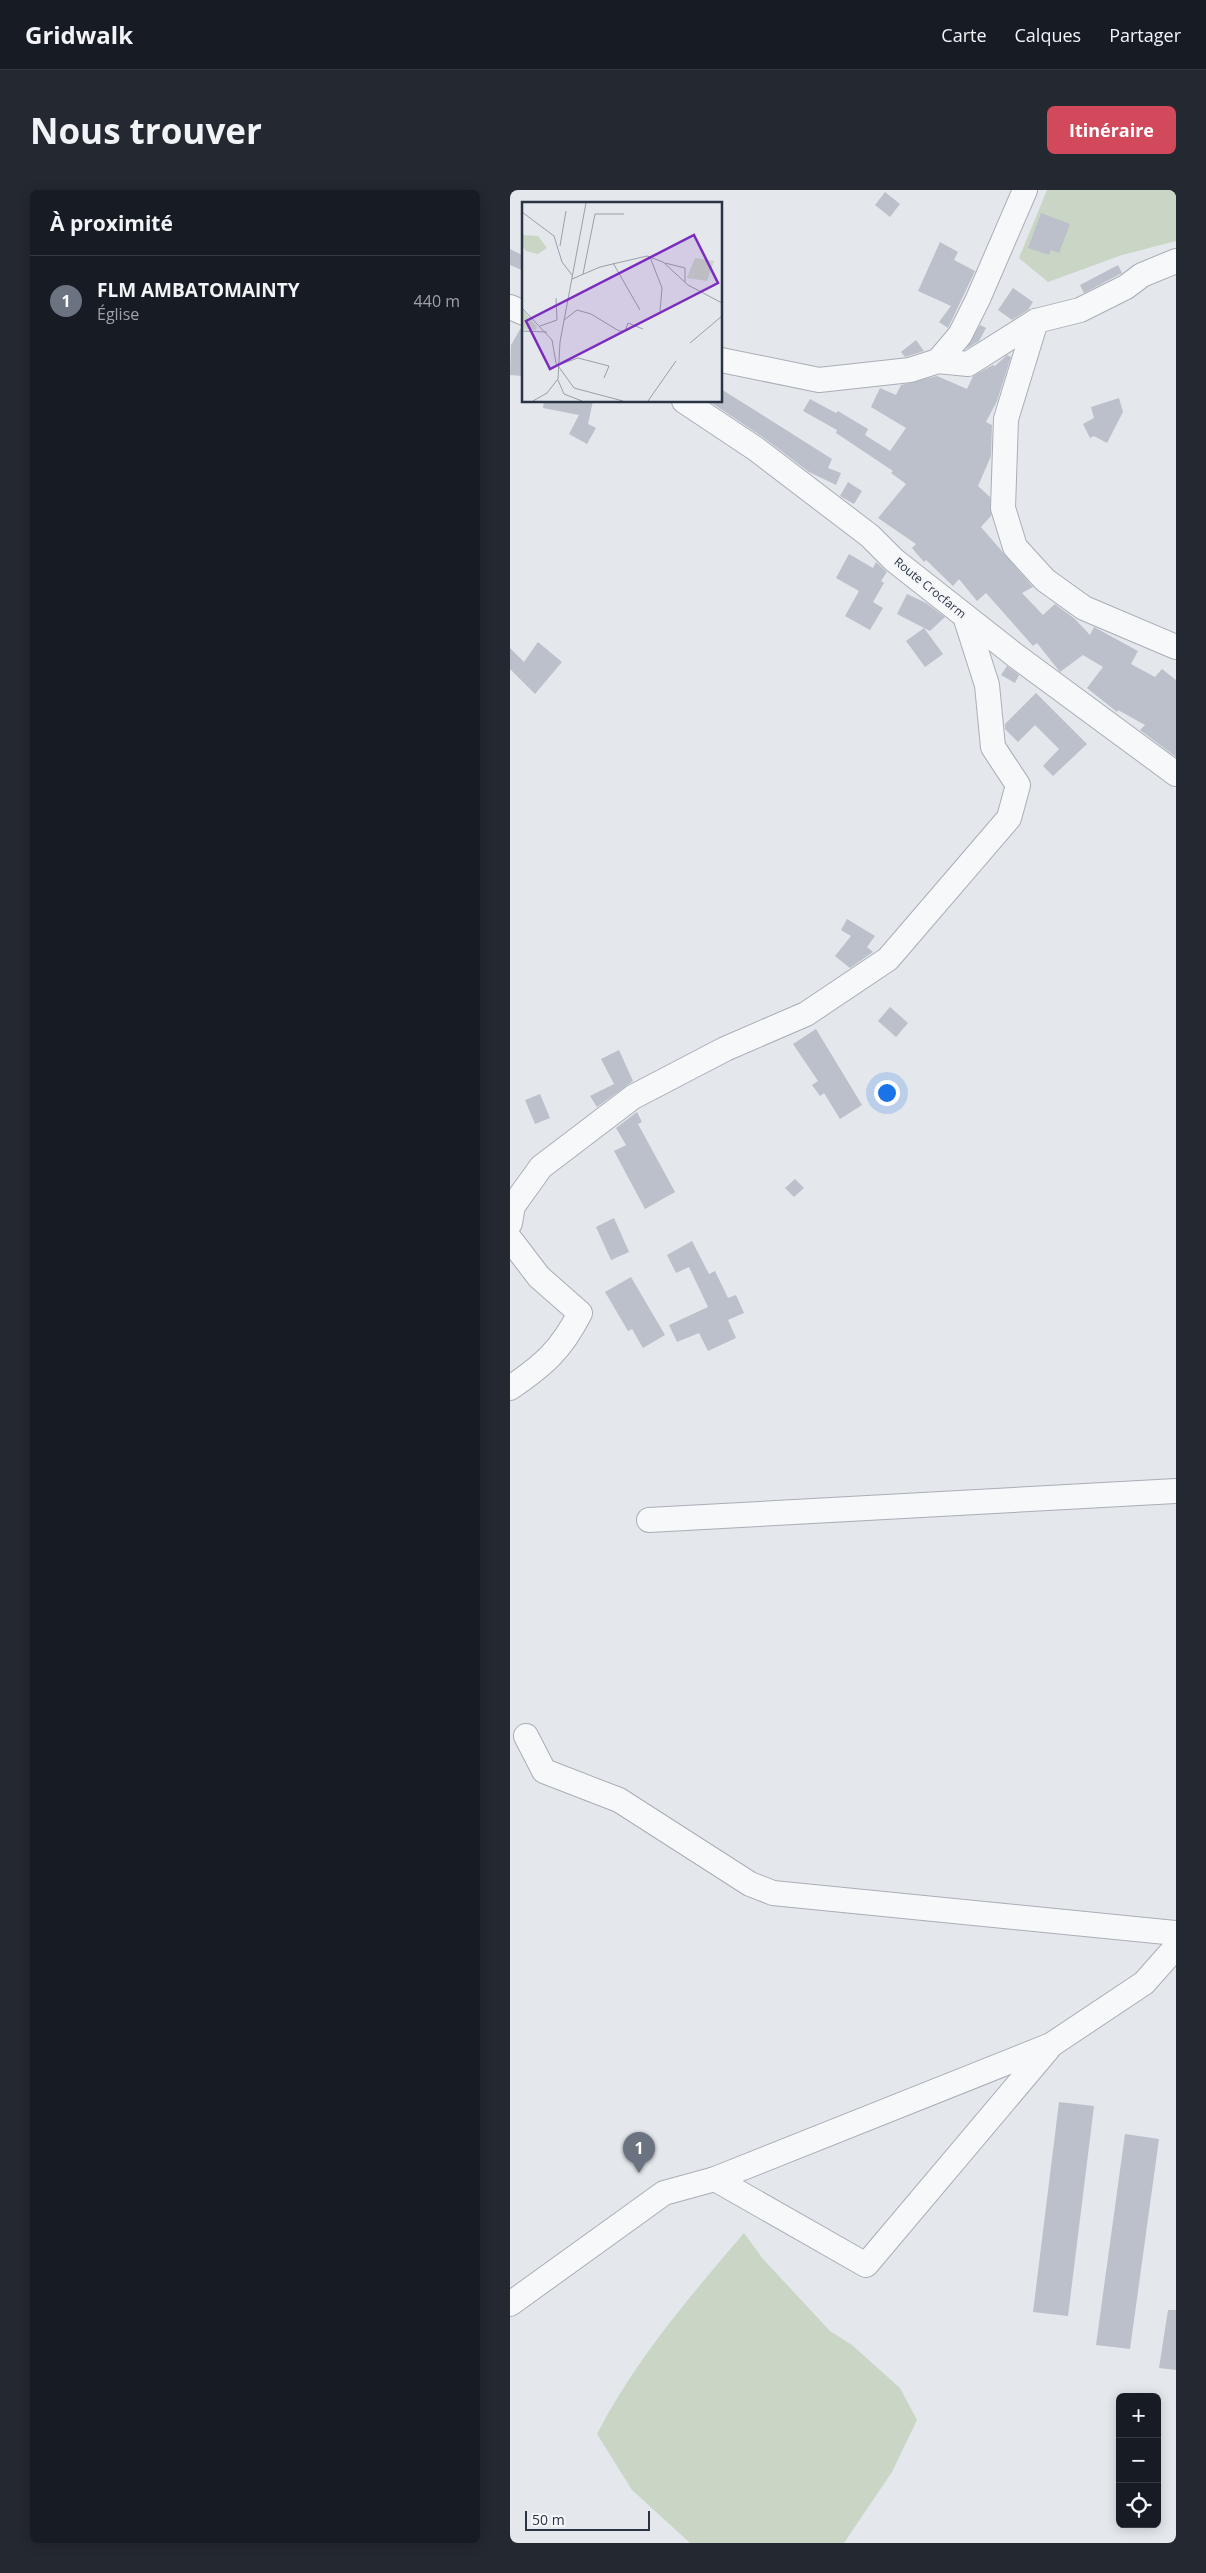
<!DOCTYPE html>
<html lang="fr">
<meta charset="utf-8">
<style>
body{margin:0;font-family:"Open Sans",sans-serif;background:#242831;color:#f1f3f6}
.controls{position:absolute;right:15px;bottom:15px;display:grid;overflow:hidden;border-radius:8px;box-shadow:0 2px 12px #0003}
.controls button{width:45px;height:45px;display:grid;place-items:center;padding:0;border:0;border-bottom:1px solid #363941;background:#171b24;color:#f1f3f6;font:25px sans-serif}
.scale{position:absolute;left:15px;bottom:12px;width:125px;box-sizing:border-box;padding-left:5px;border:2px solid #2b3445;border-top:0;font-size:14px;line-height:18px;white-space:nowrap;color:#2b3445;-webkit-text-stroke:4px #f4f6f9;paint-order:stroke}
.you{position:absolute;left:376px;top:902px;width:18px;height:18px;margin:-12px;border:4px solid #fff;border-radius:50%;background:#1a73e8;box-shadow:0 0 0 8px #1a73e833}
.badge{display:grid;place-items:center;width:32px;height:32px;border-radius:50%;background:#d1495b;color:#fff;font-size:16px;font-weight:700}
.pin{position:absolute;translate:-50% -41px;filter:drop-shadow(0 1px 2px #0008)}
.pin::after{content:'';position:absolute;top:26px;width:18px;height:15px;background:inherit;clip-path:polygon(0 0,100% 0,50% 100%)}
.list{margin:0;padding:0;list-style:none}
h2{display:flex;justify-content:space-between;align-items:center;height:65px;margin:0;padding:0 20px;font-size:21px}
h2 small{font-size:16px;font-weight:400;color:#9ea1a6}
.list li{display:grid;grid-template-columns:32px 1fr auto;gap:15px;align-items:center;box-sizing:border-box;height:90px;padding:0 20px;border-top:1px solid #363941}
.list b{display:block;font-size:19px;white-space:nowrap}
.list p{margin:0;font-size:16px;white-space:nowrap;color:#9ea1a6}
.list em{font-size:16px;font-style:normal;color:#9ea1a6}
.icon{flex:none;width:28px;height:28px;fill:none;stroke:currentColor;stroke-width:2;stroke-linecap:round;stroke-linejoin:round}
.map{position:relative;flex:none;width:666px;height:2353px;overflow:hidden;border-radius:8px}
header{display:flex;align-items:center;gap:30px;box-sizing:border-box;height:70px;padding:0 25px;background:#171b24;border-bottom:1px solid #363941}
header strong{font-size:24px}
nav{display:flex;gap:28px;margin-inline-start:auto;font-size:18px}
.intro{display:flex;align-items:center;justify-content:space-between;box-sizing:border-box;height:120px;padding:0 30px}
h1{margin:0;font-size:35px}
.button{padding:12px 22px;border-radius:8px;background:#d1495b;color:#fff;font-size:18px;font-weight:700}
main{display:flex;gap:30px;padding:0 30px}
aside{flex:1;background:#171b24;border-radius:8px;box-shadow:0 2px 12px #0003}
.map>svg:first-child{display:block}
.green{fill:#c9d6c5}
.building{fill:#bbc0ca}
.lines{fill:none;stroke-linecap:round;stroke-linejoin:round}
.minor-casing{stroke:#a9aeb7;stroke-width:26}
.minor{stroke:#f7f8fa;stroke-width:24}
.labels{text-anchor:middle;stroke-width:4.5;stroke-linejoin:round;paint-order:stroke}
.street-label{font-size:12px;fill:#2b3445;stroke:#f4f6f9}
.inset-road{fill:none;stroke:#9a9fa9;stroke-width:1}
.view{fill:#7b2cbf;fill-opacity:0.15;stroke:#7b2cbf;stroke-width:2.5}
.inset-edge{fill:none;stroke:#2b3445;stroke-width:2.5}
</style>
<header>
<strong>Gridwalk</strong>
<nav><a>Carte</a><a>Calques</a><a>Partager</a></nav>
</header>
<div class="intro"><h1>Nous trouver</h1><a class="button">Itinéraire</a></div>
<main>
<aside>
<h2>À proximité<small></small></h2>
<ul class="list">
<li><span class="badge" style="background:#6b7280">1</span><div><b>FLM AMBATOMAINTY</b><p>Église</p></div><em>440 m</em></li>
</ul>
</aside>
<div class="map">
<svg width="666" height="2353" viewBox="0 0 666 2353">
<rect width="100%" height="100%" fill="#e4e7ec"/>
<g class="green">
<path d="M537 0H666V51L612 65 538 92 509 68Z"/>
<path d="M234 2043 253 2069 320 2141 342 2155 390 2198 407 2230 382 2282 334 2353H180L122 2300 87 2244C125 2170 181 2105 234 2043Z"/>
</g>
<g class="building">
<path d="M375 2 390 14 380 27 365 15Z"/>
<path d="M531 23 560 34 549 63 541 60 539 65 518 58Z"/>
<path d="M430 52 448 62 444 70 465 81 438 138 429 132 441 116 408 101Z"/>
<path d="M0 59 14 66V81L0 75Z"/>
<path d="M608 75 612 83 574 103 570 95Z"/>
<path d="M503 98 523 112 518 120 502 130 488 120Z"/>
<path d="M470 135 476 138 469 151 456 159Z"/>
<path d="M12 136 13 186 0 185 1 155Z"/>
<path d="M406 150 414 161 395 167 391 162Z"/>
<path d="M497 165 501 167 487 211 476 232 482 235 481 266 468 296 480 307 481 326 471 337 523 397 512 403 533 425 545 414 565 429 580 445 584 437 628 461 621 474 645 487 652 479 666 490V567L630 540 635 535 608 520 607 522 577 498 593 477 573 465 550 482 527 453 523 456 476 403 467 411 449 389 443 396 416 370 414 372 402 358 406 354 368 328 396 294 381 283 383 281 326 243 327 240 293 221 300 209 326 223 328 221 358 239 355 245 380 261 396 238 361 217 370 198 386 205 391 195 427 186 457 199 463 186 483 175 485 176Z"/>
<path d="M211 199 322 269 318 278 331 283 326 295 299 282 254 248 199 211H211Z"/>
<path d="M609 208 613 222 597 253 584 246 580 248 573 234 584 228 581 217Z"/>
<path d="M34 211H83L78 234 86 238 77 254 59 244 69 225 33 218Z"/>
<path d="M338 292 352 301 344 314 330 306Z"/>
<path d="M339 364 363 378 366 372 377 382 371 391 374 393 363 412 373 418 360 440 335 426 349 401 326 388Z"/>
<path d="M397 404 416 413 435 427 420 441 414 438 433 464 415 477 396 451 414 438 387 424Z"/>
<path d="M28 452 52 472 25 504 0 479V458L14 472Z"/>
<path d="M497 476 509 485 505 493 491 485Z"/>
<path d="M526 503 577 554 543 586 533 576 549 559 525 535 508 552 495 539V534Z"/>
<path d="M337 729 365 746 357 757 363 762 340 778 325 766 341 746 331 740Z"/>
<path d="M380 817 398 833 386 847 368 831Z"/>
<path d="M306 839 352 915 330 929 314 903 310 906 302 895 308 891 283 854Z"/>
<path d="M109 860 123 891 87 917 80 906 104 894 91 869Z"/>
<path d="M30 904 40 928 25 934 15 910Z"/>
<path d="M127 922 132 932 128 934 165 1002 135 1019 104 961 116 955 106 938Z"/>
<path d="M285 989 294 998 284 1007 275 998Z"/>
<path d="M104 1028 119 1062 101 1070 86 1037Z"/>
<path d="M182 1051 199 1084 205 1081 218 1108 226 1105 234 1123 218 1130 226 1148 198 1161 189 1143 167 1152 159 1135 198 1117 179 1077 166 1083 157 1065Z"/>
<path d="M121 1087 155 1145 133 1158 122 1139 118 1141 95 1102Z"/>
<path d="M549 1912 584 1916 558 2126 523 2122Z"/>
<path d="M615 1944 649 1949 620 2159 586 2155Z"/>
<path d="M658 2120H666V2180L649 2178Z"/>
</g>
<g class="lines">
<defs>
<g id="minor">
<path d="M0 117 14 123"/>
<path d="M526 131 496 229 493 318 505 357 535 390 574 418 666 457"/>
<path d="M211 170 309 190 400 180 428 171 458 174 526 131 570 120 616 97 632 85 666 71"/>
<path d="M428 171 450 145 468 109 515 0"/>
<path d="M174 211 246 259 360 346 384 370 506 466 666 584"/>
<path d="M0 1033 3 1016 31 977 123 907 215 859 296 824 378 769 499 628 508 595 483 557 477 495 455 426"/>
<path d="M0 1049 29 1087 70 1123C51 1160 34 1175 0 1198"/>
<path d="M139 1330 666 1301"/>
<path d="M16 1546 34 1581 109 1610 240 1694 263 1703 666 1743"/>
<path d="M205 1989 356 2075 538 1859"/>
<path d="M0 2114 154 2003 205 1989 541 1855 634 1793 666 1757"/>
</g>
</defs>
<use href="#minor" class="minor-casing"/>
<use href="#minor" class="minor"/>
</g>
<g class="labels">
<g class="street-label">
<text transform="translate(420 398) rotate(39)" y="4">Route Crocfarm</text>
</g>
</g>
<g transform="translate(12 12)">
<rect width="200" height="200" fill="#e4e7ec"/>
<path d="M0 33 16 34 25 46 16 52 4 49 0 44ZM173 56 192 59 185 79 165 76ZM0 107 15 125 14 128 0 127Z" fill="#c9d6c5"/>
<path class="inset-road" d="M0 10 32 34 40 60 50 73M38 44 44 9M128 55 140 86 138 109M91 61 118 108M143 61 163 66V80M61 72 73 12H102M50 77 78 65 125 54 141 60 166 83 200 101M0 106 30 138 34 161 52 186 101 199M42 118 55 108 69 112 97 129H103L106 121 121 127M18 124 35 118 34 96M0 129 25 130M168 141 200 114M36 163 56 156 87 164 82 176M36 178 42 192 60 199M11 199 25 191 36 177 38 140 64 1M126 199 154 159"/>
<path class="view" d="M172 33 196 81 28 167 4 119Z"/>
<rect width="200" height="200" class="inset-edge"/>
</g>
</svg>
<div class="controls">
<button>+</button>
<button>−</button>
<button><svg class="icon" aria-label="locate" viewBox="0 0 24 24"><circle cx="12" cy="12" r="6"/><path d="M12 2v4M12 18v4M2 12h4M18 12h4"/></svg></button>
</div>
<div class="scale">50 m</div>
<div class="you"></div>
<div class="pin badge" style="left:129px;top:1983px;background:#6b7280">1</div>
</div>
</main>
